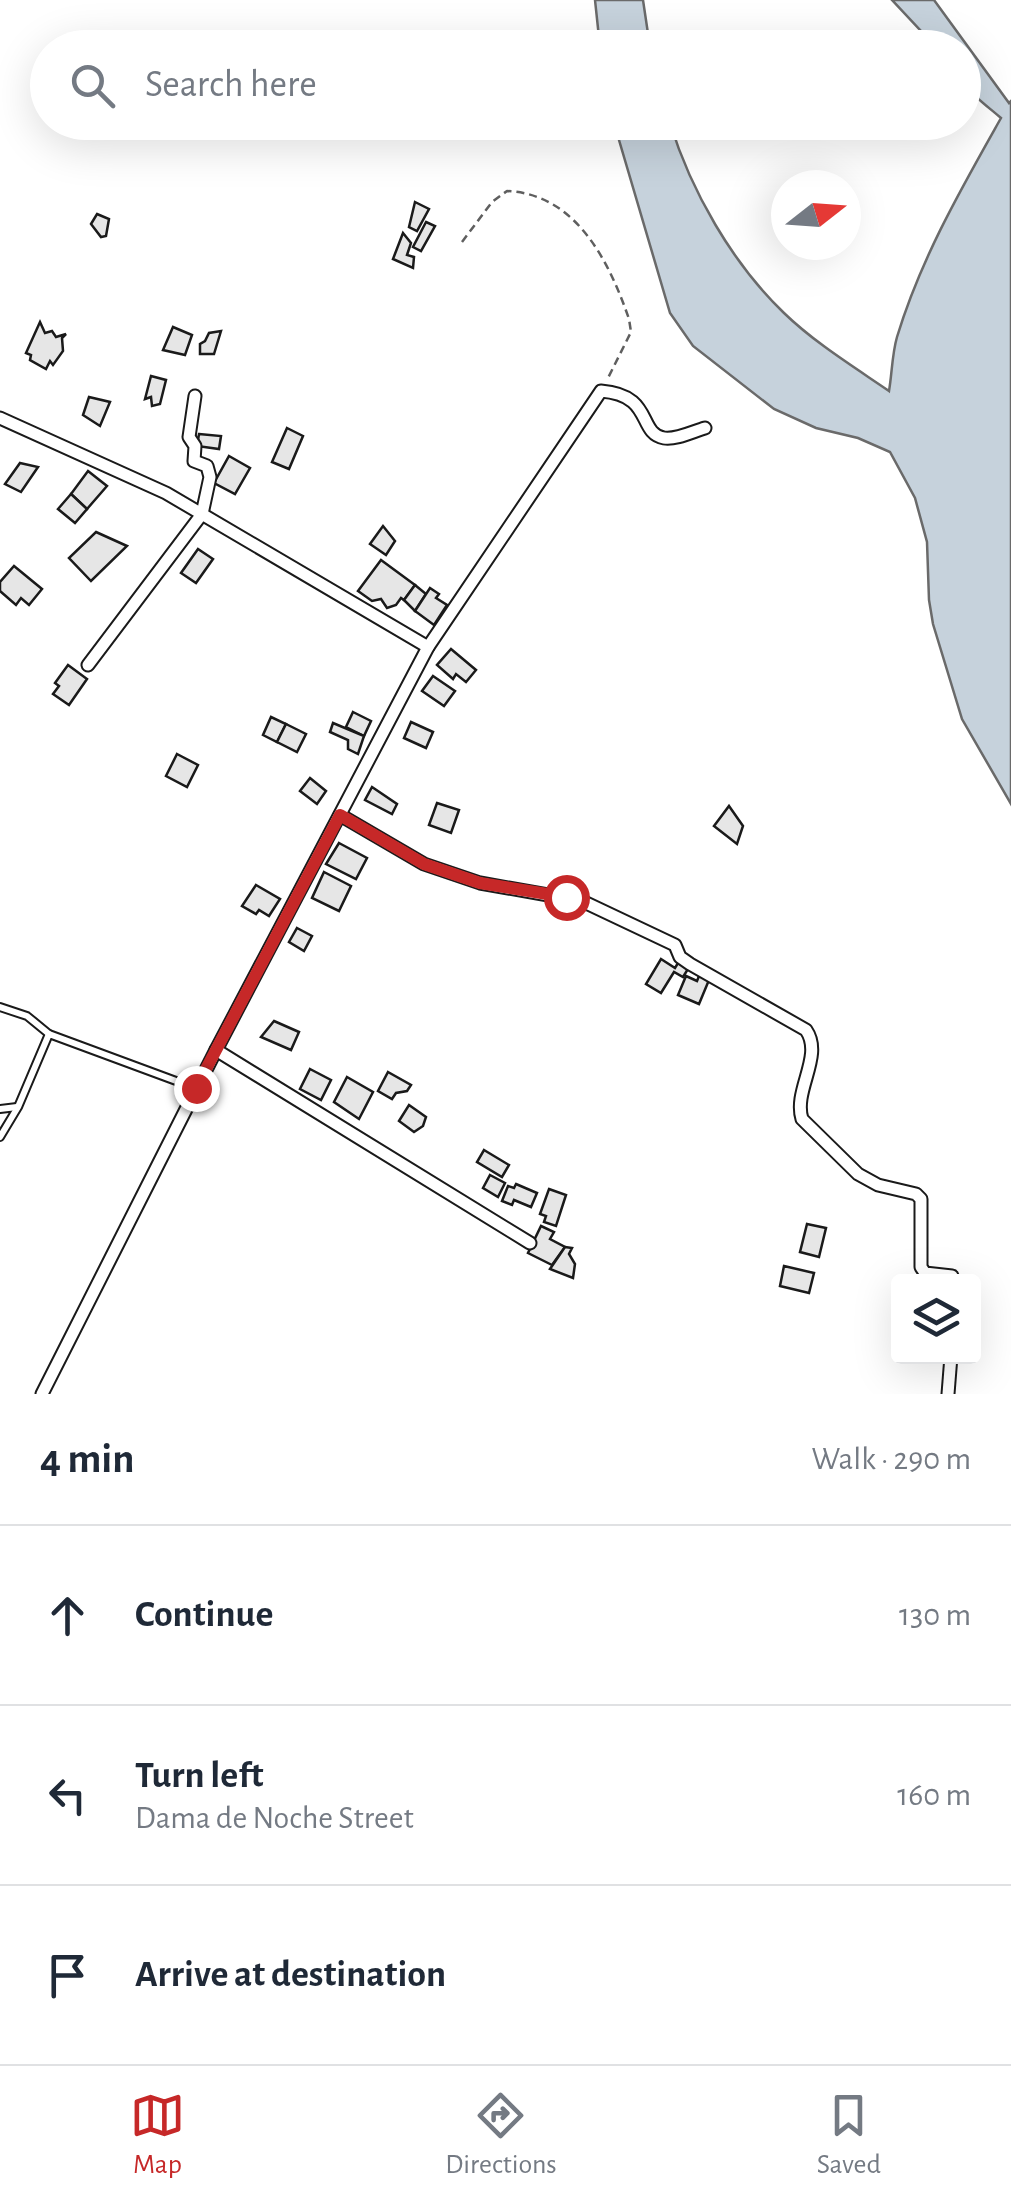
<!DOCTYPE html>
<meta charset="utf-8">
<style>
body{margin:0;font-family:"Alegreya Sans",sans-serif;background:#f6f6f7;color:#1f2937}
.controls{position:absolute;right:30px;bottom:30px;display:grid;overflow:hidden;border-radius:10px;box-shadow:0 10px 40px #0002}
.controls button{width:90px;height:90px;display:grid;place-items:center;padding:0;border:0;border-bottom:2px solid #e0e1e3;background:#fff;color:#1f2937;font:50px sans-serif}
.compass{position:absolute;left:771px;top:170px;width:90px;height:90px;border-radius:50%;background:#fff;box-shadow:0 10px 40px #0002;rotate:73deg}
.stop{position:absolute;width:30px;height:30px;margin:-22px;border:8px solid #c62828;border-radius:50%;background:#fff}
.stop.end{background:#c62828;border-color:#fff;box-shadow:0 2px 10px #0008}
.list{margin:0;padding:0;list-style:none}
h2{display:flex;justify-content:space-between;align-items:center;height:130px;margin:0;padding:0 40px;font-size:42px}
h2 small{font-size:32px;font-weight:400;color:#747a83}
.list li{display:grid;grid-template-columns:65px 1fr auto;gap:30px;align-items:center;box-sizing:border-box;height:180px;padding:0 40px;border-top:2px solid #e0e1e3}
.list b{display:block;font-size:38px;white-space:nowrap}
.list p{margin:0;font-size:32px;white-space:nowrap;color:#747a83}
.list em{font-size:32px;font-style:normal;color:#747a83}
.icon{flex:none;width:55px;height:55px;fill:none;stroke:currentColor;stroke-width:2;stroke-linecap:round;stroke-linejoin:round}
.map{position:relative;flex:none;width:1011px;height:1394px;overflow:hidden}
.search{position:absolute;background:#fff;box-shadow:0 10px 40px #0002;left:30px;right:30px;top:30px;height:110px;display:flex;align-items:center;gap:25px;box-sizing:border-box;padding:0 35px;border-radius:55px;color:#747a83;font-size:38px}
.sheet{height:670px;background:#fff}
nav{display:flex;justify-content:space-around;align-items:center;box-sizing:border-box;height:140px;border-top:2px solid #e0e1e3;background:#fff;font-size:28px;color:#747a83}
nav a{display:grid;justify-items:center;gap:5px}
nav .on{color:#c62828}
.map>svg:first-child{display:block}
.water{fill:#c6d2dc;stroke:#6a6a6a;stroke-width:2.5}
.building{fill:#e6e6e6;stroke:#1a1a1a;stroke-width:2.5}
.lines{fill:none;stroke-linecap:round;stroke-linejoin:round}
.service-casing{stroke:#1a1a1a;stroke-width:10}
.minor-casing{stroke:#1a1a1a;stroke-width:15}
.path{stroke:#5f5f5f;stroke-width:2.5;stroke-dasharray:8 5;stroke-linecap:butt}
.service{stroke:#fff;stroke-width:6}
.minor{stroke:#fff;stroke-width:11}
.route{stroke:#c62828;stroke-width:12}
</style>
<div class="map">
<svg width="1011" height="1394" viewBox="0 0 1011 1394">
<rect width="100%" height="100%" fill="#fff"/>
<g class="water">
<path d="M595 0H643L650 47H600Z"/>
<path d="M892 0H934L1009 103 1011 101V804L962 719 933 624 929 600 927 542 915 498 890 452 858 438 816 428 774 409 693 346 670 313 614 123H670C691 191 732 263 784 313 815 343 854 367 889 391 892 374 892 354 897 337 921 258 961 189 1001 118 968 90 964 92 964 48L936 47Z"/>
</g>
<g class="building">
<path d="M415 202 429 209 417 231 409 227Z"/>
<path d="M97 214 109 219 106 236 101 237 91 224Z"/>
<path d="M426 222 435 226 421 251 413 247Z"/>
<path d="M403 233 411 243 407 255 414 257 413 268 393 259Z"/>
<path d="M40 322 45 333 52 331 56 337 66 334 62 338 63 351 53 365 50 361 46 369 30 360 31 355 26 353Z"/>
<path d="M173 327 192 335 185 355 163 350Z"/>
<path d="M221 331 214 354H200V344L205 341 209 333Z"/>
<path d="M151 376 166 380 160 404 152 406 151 397 145 399Z"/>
<path d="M89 397 110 402 100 426 83 415Z"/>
<path d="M287 428 303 436 289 469 272 462Z"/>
<path d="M199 434 221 436 219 449 197 446Z"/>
<path d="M229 456 250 468 235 494 214 483Z"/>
<path d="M20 463 38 467 21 492 5 484Z"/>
<path d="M88 471 107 486 87 509 71 494Z"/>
<path d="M71 494 87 509 75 523 58 509Z"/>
<path d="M383 526 395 541 386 555 370 544Z"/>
<path d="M96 532 127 546 91 581 69 558Z"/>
<path d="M198 549 213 559 196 583 181 573Z"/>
<path d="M381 560 415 585 404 600 401 598 396 605 387 608 381 599 372 601 358 591Z"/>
<path d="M14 566 42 589 29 605 21 598 16 605 0 591V582Z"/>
<path d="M415 585 426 594 415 611 404 600Z"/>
<path d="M430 588 439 594 436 598 447 605 434 625 415 611Z"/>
<path d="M451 649 476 670 466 682 456 674 453 679 437 665Z"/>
<path d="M68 665 87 679 69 705 53 694 59 686 55 683Z"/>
<path d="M433 676 455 691 444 706 422 691Z"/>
<path d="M353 712 371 721 364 736 346 727Z"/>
<path d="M271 717 286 724 277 742 263 735Z"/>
<path d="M411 722 433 732 426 748 404 738Z"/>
<path d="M333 723 364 736 358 754 348 749V740L330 732Z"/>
<path d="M286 724 306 734 297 752 277 742Z"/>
<path d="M177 754 198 765 187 787 166 776Z"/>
<path d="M310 778 326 791 317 804 300 791Z"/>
<path d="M372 787 397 804 392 814 365 800Z"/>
<path d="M437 803 459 810 451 833 429 825Z"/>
<path d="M729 806 743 826 737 844 714 826Z"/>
<path d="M339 843 367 858 356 879 326 864Z"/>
<path d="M324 872 351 886 339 911 312 898Z"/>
<path d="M256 885 280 899 269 916 259 910 256 914 242 906Z"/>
<path d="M297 928 312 936 304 951 289 942Z"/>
<path d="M661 959 675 968 678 963 688 969 683 977 674 972 661 993 646 984Z"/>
<path d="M686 976 697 981 699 976 709 980 699 1004 678 995Z"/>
<path d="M274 1021 299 1032 291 1050 261 1037Z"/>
<path d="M310 1069 331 1080 321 1100 300 1089Z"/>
<path d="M388 1072 411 1085 407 1091 396 1093 392 1099 378 1091Z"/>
<path d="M347 1077 373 1092 359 1119 334 1102Z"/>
<path d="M409 1105 426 1117 423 1126 414 1132 399 1121Z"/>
<path d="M484 1150 509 1165 502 1177 477 1162Z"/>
<path d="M490 1175 505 1183 498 1197 483 1188Z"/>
<path d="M516 1184 537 1193 531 1207 514 1200 512 1205 502 1201 508 1186 514 1188Z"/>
<path d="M549 1189 566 1195 556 1226 544 1222 546 1216 540 1214Z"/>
<path d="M807 1224 826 1228 819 1257 800 1252Z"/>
<path d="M541 1226 554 1232 550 1239 565 1247 552 1265 528 1253Z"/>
<path d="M565 1247 572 1248 569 1254 575 1264 573 1278 550 1269Z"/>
<path d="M784 1266 814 1273 809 1293 780 1286Z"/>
</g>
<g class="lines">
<defs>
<g id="service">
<path d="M0 1007 27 1016 49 1034"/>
<path d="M0 1109 17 1107"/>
<path d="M0 1137 18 1107 49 1034 195 1088"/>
</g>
<g id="minor">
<path d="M0 418 166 493 428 647"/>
<path d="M88 665 202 514 210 477 207 466 194 461 195 446 189 437 195 396"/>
<path d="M340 815 424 864 480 883 582 901 675 945 680 957 690 964 806 1030C824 1056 793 1090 802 1119L858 1174 878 1185 916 1194 921 1199V1267L925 1273 952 1276 954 1282"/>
<path d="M216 1050 530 1243"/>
<path d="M42 1394 216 1050 428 647 601 391C654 395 637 433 664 438 676 440 694 431 705 428"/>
<path d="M948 1394 951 1356"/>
</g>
</defs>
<use href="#service" class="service-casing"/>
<use href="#minor" class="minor-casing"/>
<path class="path" d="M462 242 492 202 507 191C576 194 609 261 629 319L631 332 608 378"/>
<use href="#service" class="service"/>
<use href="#minor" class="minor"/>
</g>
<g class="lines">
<path class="route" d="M196 1088 340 815 424 864 480 883 566 897"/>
</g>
</svg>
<div class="controls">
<button><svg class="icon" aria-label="layers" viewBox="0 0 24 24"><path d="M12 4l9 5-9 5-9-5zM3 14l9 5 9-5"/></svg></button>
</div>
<svg class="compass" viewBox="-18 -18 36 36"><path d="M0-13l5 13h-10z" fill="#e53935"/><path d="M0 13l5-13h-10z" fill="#747a83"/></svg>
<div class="stop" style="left:566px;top:897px"></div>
<div class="stop end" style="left:196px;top:1088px"></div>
<div class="search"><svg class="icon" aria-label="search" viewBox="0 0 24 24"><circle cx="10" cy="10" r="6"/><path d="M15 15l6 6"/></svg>Search here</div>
</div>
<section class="sheet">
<h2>4 min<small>Walk · 290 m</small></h2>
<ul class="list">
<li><svg class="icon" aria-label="ahead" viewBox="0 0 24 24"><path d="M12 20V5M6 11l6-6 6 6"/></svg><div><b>Continue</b></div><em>130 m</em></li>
<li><svg class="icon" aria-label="left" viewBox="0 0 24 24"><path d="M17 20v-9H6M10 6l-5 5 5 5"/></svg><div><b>Turn left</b><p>Dama de Noche Street</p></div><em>160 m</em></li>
<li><svg class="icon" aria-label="arrive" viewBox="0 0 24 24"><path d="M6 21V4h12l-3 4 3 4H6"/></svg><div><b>Arrive at destination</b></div></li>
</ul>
</section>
<nav>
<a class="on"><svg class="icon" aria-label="map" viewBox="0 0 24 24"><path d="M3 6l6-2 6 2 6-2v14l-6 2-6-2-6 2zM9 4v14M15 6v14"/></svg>Map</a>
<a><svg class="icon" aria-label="directions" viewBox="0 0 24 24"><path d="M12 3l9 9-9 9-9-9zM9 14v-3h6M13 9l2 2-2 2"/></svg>Directions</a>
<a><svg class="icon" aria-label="saved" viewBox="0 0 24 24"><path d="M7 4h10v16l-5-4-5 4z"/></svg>Saved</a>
</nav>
